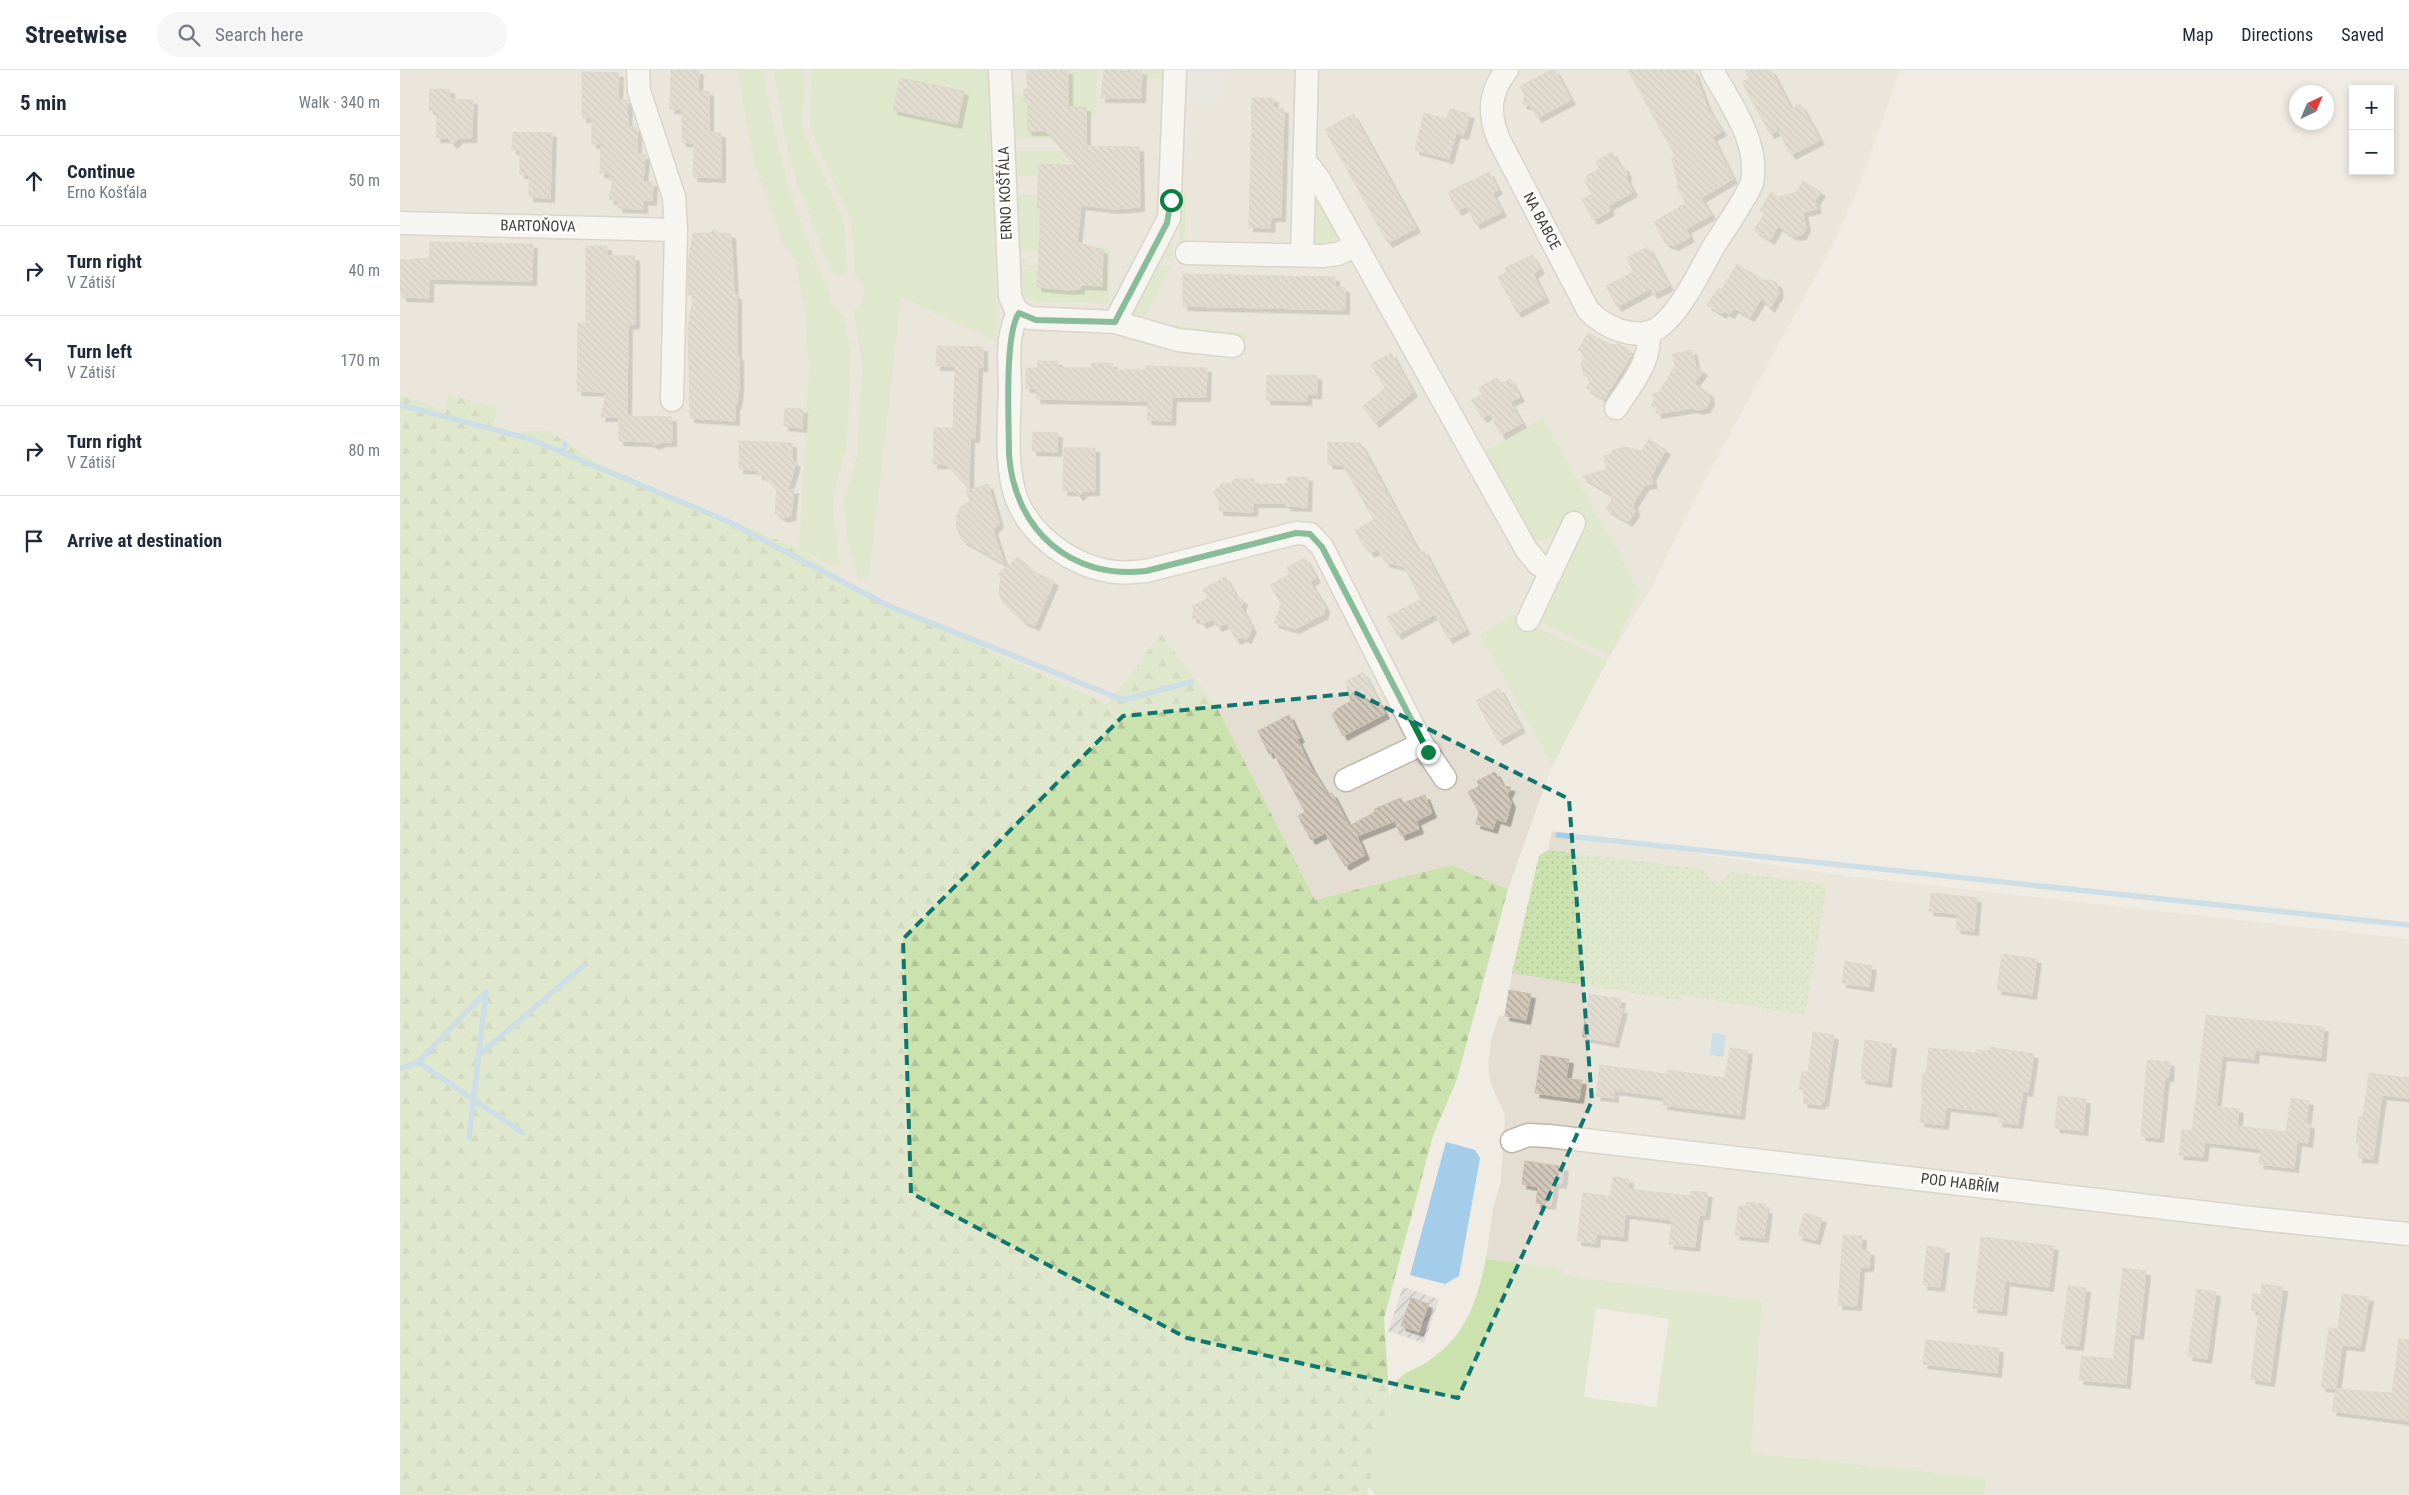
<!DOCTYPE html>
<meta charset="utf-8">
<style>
body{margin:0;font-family:"Roboto Condensed",sans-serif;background:#f6f6f7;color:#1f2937}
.controls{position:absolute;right:15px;top:15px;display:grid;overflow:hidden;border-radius:0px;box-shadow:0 2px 8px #0003}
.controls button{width:45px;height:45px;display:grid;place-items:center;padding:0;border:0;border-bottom:1px solid #e0e1e3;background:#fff;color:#1f2937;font:25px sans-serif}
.compass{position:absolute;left:1889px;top:15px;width:45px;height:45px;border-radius:50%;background:#fff;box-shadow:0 2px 8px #0003;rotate:44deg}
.stop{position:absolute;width:15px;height:15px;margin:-11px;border:4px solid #0b8043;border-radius:50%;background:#fff}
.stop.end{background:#0b8043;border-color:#fff;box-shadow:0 1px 5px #0008}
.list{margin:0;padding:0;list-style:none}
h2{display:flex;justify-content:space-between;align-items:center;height:65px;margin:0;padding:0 20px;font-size:21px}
h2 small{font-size:16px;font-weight:400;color:#747a83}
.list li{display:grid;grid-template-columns:32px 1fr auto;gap:15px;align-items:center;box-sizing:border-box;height:90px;padding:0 20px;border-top:1px solid #e0e1e3}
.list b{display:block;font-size:19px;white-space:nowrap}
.list p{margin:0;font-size:16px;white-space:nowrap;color:#747a83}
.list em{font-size:16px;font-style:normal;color:#747a83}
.icon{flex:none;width:28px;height:28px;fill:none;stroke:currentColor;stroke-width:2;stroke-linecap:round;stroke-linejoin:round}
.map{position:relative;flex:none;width:2009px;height:1425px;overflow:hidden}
header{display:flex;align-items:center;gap:30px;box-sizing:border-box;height:70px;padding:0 25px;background:#fff;border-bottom:1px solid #e0e1e3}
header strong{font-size:24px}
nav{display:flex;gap:28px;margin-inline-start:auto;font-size:18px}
.search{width:350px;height:45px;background:#f6f6f7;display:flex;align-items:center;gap:12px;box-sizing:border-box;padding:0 18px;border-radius:28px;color:#747a83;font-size:19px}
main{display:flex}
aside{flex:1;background:#fff}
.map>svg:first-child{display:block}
.residential{fill:#e4ded2}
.industrial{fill:url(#industrial-furrows)}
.grass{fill:#cbe2af;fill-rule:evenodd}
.forest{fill:url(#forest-firs)}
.garden{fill:url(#garden-dots)}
.parking{fill:#e1dfdc}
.water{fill:#a3cde9}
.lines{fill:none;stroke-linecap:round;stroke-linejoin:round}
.stream{stroke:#a3cde9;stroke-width:5.5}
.building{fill:url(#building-back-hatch);stroke:#cbbfae;filter:url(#shadow)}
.minor-casing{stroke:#beb7aa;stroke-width:25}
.minor{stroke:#fff;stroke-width:22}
.route{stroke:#0b8043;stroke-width:6}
.marked{fill:none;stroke:#0f766e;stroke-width:4;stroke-dasharray:10 6;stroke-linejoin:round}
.labels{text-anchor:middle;stroke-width:4.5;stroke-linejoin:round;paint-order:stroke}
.street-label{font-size:15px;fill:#423c34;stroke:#fff}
</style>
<header>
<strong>Streetwise</strong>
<div class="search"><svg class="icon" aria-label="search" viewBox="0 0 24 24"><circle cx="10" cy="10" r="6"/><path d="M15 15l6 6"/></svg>Search here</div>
<nav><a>Map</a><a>Directions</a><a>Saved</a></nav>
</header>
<main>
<aside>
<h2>5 min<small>Walk · 340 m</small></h2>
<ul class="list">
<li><svg class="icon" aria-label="ahead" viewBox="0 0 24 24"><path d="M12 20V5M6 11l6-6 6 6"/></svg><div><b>Continue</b><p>Erno Košťála</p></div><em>50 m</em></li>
<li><svg class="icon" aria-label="right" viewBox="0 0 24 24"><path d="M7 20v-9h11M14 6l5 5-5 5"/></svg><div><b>Turn right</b><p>V Zátiší</p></div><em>40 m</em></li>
<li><svg class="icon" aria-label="left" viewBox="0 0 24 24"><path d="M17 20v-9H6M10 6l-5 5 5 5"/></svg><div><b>Turn left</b><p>V Zátiší</p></div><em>170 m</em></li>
<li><svg class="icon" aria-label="right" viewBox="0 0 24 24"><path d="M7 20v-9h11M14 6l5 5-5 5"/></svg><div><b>Turn right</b><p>V Zátiší</p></div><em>80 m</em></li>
<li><svg class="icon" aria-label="arrive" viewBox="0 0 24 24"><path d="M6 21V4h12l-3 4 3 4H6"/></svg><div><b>Arrive at destination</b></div></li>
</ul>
</aside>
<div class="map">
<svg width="2009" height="1425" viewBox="0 0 2009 1425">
<defs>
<pattern id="industrial-furrows" width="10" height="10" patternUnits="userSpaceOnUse" patternTransform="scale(1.25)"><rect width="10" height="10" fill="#e2ded9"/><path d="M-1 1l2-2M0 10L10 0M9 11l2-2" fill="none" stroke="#c3bfbb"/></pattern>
<pattern id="forest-firs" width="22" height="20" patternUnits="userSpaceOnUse" patternTransform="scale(1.25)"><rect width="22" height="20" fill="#cbe2af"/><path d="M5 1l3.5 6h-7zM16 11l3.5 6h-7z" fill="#b0c397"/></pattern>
<pattern id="garden-dots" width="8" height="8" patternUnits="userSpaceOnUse" patternTransform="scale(1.25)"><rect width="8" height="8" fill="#cbe2af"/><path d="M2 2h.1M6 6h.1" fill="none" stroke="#b0c397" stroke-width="1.8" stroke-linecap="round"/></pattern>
<pattern id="building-back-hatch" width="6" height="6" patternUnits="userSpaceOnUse" patternTransform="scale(1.25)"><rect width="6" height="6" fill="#d1c8ba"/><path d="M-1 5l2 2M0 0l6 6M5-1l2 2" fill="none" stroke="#aba498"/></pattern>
<filter id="shadow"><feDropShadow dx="4.5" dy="4.5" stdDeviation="0" flood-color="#0004"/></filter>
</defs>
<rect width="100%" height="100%" fill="#f0ece4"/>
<g class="residential">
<path d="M0 0H1500L1457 122 1430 180 1299 421 1250 520 1207 591 1152 696 1108 819 1051 795 915 830 871 747 761 565 707 634 468 525 399 479 199 394 167 372 120 364 94 356 97 338 48 325 45 340 0 325Z"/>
<path d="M1152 761 1439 805 2009 869V1425H1584L1586 1408 1351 1383 1362 1231 1162 1205V1198L1086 1189 1093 1138 1101 1110 1105 1045 1090 1012 1088 995 1091 970 1099 945 1105 946 1112 903 1139 786 1148 780Z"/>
</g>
<path class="industrial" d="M1003 1217 1039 1229 1024 1273 988 1261Z"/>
<g class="grass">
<path d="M337 0H363C376 75 394 149 428 218L432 234 444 247 451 283 447 375 434 424 433 438 440 495 438 498 399 479 409 297 405 243 395 190 382 171 354 93Z"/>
<path d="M373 0H404L403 60 442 146 445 159 448 201 440 206 431 203 396 110 385 68Z"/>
<path d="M412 0H590L597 272 501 227 469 507 458 508 448 474 443 432 457 386 461 319 462 295 454 242 462 232 465 219 455 205 451 151 410 58Z"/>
<path d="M660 0H685L686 2 687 0H697L696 46 686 47V42L682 37H662L665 16 668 15 666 14Z"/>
<path d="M745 0H765L764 9H745Z"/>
<path d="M621 24H624V31L628 35 627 57 631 61H646L650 67H681V69L612 68 610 27Z"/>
<path d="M612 81H666L667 95 639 94 642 96V106L613 107Z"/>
<path d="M910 115 938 165 931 176 915 177 908 167Z"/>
<path d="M786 123 784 189H779L780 124Z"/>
<path d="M617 125H636L637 138H641L640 179 637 181H617L615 127Z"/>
<path d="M773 154V189H756Z"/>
<path d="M692 177H708L710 180 709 234 635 232 620 223 618 188 626 189V195H637V217L639 214 658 215V220L659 216H702L703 181Z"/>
<path d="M753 195H771L745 249 728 242Z"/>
<path d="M753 253 847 264V271L772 261Z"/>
<path d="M1143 348 1240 521 1210 586 1139 552 1187 454 1165 444 1155 464 1143 471 1132 467 1083 382Z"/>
<path d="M1112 545 1207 591 1152 696 1079 564Z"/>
<path d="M1086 1189 1162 1198V1205L1362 1231 1351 1383 1586 1408 1584 1425H975L968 1416C975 1381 978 1340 998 1310 1004 1301 1019 1298 1027 1292 1067 1265 1076 1233 1086 1189ZM1196 1238 1269 1249 1256 1337 1184 1327Z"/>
</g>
<path class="forest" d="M0 325 45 340 48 325 97 337 94 356 119 364 121 361H148L167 372 199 394 399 479 468 525 707 634 761 564 817 638 915 830 1051 795 1108 819 1057 1009 1033 1066 984 1248 989 1326 967 1425H0Z"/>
<path class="garden" d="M1148 780 1303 799 1311 811 1319 813 1331 802 1427 814 1405 945 1283 925 1281 931 1112 903 1139 786Z"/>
<g class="parking">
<path d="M783 0H825L824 21H817V34L783 33Z"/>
<path d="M782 48H793L792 90 781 89Z"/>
</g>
<g class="water">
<path d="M1312 963 1326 965 1323 987 1310 985Z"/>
<path d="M1046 1072 1075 1080 1080 1088 1059 1206 1045 1214 1010 1205Z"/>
</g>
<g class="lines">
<g class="stream">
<path d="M0 335 130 369 327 451 489 536 723 630 791 612"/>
<path d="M163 383 165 374"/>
<path d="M1158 765 2009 855"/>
<path d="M79 985 184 895"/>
<path d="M18 992 123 1063"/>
<path d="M0 999 18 992 86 922"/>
<path d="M69 1068 86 922"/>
</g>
</g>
<g class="building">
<path d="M271 0H299L298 21H309V62L321 63V108L293 107 294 73 282 72V39H270Z"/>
<path d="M627 0H668V37H686V76L739 77 740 137 714 139 681 135 677 172 703 180 702 216 680 215V219L670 220 637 217 640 159V138H637L639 94 674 95 646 61H627L628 35 624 31V19H627Z"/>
<path d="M704 0H742L741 28H701Z"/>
<path d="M1151 0H1155L1171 30 1137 48 1131 36 1122 34 1125 25 1120 16Z"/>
<path d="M1228 0H1293L1308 39 1322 61 1312 67 1333 109 1301 128 1311 145 1286 159 1290 167 1274 176 1265 173 1254 152 1286 133 1276 116 1278 115 1272 88 1275 86Z"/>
<path d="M1345 0H1371L1391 39 1400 34 1420 70 1391 85 1378 60 1370 64 1342 12 1349 8Z"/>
<path d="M182 2 219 3 218 30H227L228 57 237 58V84L245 85 243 112H253L252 131 243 130V139L218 138V130H209L213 110 209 111 210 103H200L201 74H192V48H182Z"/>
<path d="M500 8 564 21 557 54 493 40Z"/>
<path d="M30 19H50V29L73 30 72 68H59L53 74 47 68H36L37 41 29 40Z"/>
<path d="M852 28H874L873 38 884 39 881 147H871L870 158 849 157Z"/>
<path d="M1050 39 1070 44 1064 65 1056 63 1049 89 1015 80 1024 43 1047 49Z"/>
<path d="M953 44 1016 158 988 173 925 60Z"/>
<path d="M113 62 152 63 150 128 129 127V105L120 104V80H112Z"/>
<path d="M1212 82 1219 96 1224 97 1227 104 1226 108 1233 122 1208 136 1210 141 1193 150 1182 129 1192 124 1185 112 1188 105 1199 99 1196 91Z"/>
<path d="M1089 102 1098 120 1092 123 1102 142 1076 155 1067 136 1057 141 1048 122Z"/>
<path d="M1403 111 1421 122 1415 131 1417 139 1403 142 1406 157 1402 165 1393 166 1378 156 1370 170 1354 160 1365 143 1360 140 1371 122 1378 127 1396 122Z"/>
<path d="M314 159 319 163 331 164 334 224 337 225V286H339V319L337 334H335V351L290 348 288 255 294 225H288V193L293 163H310Z"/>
<path d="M30 172 133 174 132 211 29 209V228L2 227V224H0V190L29 188Z"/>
<path d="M186 176H207V186H235V254L228 255 227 346 272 347V372H262L255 375 249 372 219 371V347H201L206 322 177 321 178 253H186Z"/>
<path d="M1248 177 1269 216 1253 224 1250 219 1217 237 1206 216 1234 202 1226 188Z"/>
<path d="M1132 185 1140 199 1133 204 1145 228 1117 243 1098 207 1107 202 1105 198Z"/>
<path d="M1337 194 1365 211 1371 210 1377 213 1379 223 1370 238 1361 229 1350 247 1334 238 1330 244 1324 241 1322 244 1307 235 1318 218 1321 220Z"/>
<path d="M783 204 935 207V217L945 218V240L783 236Z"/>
<path d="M1188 263 1211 275 1219 274 1230 280 1231 286 1204 329 1186 318 1191 310 1184 305 1181 294 1186 285 1178 280Z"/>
<path d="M537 276 583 277V297H578L575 368H570L569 419 546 394H533L534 358H553L555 296H536Z"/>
<path d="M1292 280 1296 297 1303 301 1294 314 1308 322 1310 330 1306 338 1297 340 1293 338 1257 344 1256 338 1251 335 1254 330 1252 324 1259 322 1275 296 1272 284Z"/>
<path d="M991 283 1013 322 975 353 962 337 985 318 971 294Z"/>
<path d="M638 291H658V298H692V293H713V300H746V296L807 298 806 327H772L771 351 747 350 748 331 636 329V318H626V298H638Z"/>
<path d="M867 305H917V324H907V331L866 330Z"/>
<path d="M1097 308 1101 314 1110 309 1120 327 1110 332 1122 353 1101 365 1090 344 1082 348 1071 330 1082 325 1078 318Z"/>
<path d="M385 338 403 339 402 358 384 356Z"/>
<path d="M633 362 658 363 657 382 632 381Z"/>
<path d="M1249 369 1266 380 1251 406 1253 414 1245 415 1233 434 1235 442 1228 452 1206 439 1214 426 1182 407 1206 399 1204 386 1209 385 1213 380 1225 377 1242 381Z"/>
<path d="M339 371 392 373V390L396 393 388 420 394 419 391 446 383 448 375 443 377 421 363 405H358V400L339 399Z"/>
<path d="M928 372 960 373 1019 483 1024 481 1066 560 1048 569 1035 544 997 565 987 547 1021 529 1004 497 985 492 978 479 970 483 966 476 964 477 955 460 974 450 943 395 928 394Z"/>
<path d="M664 378H695V421H684L679 426 674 421H663Z"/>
<path d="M887 407H908L907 437 886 436V433H853V442L819 441V430L813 423 822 413 830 414 835 409H854V414H887Z"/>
<path d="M588 414 599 453 593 460 604 493 562 470 557 459 556 447 561 436 570 431 566 421Z"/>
<path d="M618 487 636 503 654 511 635 556 623 551 603 532 599 524 601 506 598 504Z"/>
<path d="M905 488 916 508 910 512 925 537 924 544 895 559 874 553 881 534 870 515 890 504 887 497Z"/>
<path d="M825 507 836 527 843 530 841 537 852 558 847 569 841 567 836 570 827 553 817 557 813 549 802 554 800 550 792 548 794 540 792 536 808 528 803 519Z"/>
<path d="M963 602 985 644 943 666 932 645 937 639 951 631 945 612Z"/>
<path d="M1099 618 1121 658 1098 671 1076 631Z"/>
<path d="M889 645 900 668 897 669 911 698 928 725 932 723 949 756 975 742 974 739 1001 728 1003 733 1025 725 1032 743 1016 751 1019 759 1001 766 995 751 957 766 965 785 945 796 925 763 911 770 898 746 905 742 873 682 869 684 858 661Z"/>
<path d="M1095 702 1103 716 1111 717 1107 725 1111 733 1106 752 1096 749 1093 759 1076 754 1079 742 1068 722 1079 716 1077 711Z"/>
<path d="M1531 823 1577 828 1574 861 1556 859 1558 844 1529 841Z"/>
<path d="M1602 884 1637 889 1632 925 1597 920Z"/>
<path d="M1445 891 1472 896 1469 917 1442 913Z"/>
<path d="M1109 920 1131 924 1126 950 1105 946Z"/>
<path d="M1189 924 1221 929 1219 939H1223L1214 973 1182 967Z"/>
<path d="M1806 945 1924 957 1921 987 1855 980 1854 989 1822 986 1816 1037 1839 1039 1837 1056 1886 1062 1891 1028 1909 1031 1906 1053 1910 1054 1908 1073 1897 1071 1894 1098 1859 1094 1861 1079 1805 1072 1803 1087 1779 1085 1782 1060 1792 1061Z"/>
<path d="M1413 962 1434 965 1424 1032 1421 1031V1035L1403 1033 1405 1020 1399 1019 1402 1001 1408 1002Z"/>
<path d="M1465 970 1492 974 1487 1013 1461 1009Z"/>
<path d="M1589 977 1634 984 1628 1022 1623 1021 1618 1054 1598 1052 1599 1043 1546 1037 1544 1055 1520 1052 1523 1025H1521L1522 1014 1523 1004H1526L1529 978 1576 983V980L1589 981Z"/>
<path d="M1330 978 1348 980 1340 1045 1263 1035 1264 1027 1214 1020V1028L1196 1026 1200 995 1267 1004 1268 1000 1325 1008Z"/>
<path d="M1141 985 1169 989 1166 1009 1182 1010 1179 1029 1135 1023Z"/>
<path d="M1747 990 1770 992 1769 1007H1765L1759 1068 1741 1066Z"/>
<path d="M1969 1003 2009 1008V1028L1982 1025 1973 1089 1958 1088 1960 1073 1956 1072 1959 1046 1963 1047Z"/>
<path d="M1658 1026 1686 1029 1683 1061 1655 1058Z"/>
<path d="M1125 1091 1164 1097 1162 1114 1154 1113 1151 1135 1136 1133 1138 1117 1122 1114Z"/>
<path d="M1213 1107 1229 1109 1228 1119 1291 1126V1121L1308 1123 1305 1145H1299L1295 1177 1269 1174 1272 1150 1225 1144 1223 1167 1196 1164 1195 1173 1177 1171 1183 1123 1210 1126Z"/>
<path d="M1347 1132 1365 1134 1364 1139H1368L1364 1168 1335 1165 1339 1136 1346 1137Z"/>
<path d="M1404 1143 1422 1148 1416 1170 1398 1166Z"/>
<path d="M1443 1165 1462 1166 1461 1180 1470 1181 1469 1197H1460L1457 1236 1438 1235Z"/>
<path d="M1581 1167 1654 1176 1649 1217 1605 1211 1602 1241 1573 1238Z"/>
<path d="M1527 1176 1545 1179 1540 1217 1523 1215Z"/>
<path d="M1723 1198 1746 1201 1739 1265 1730 1264 1726 1314 1679 1310 1682 1286 1713 1289Z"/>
<path d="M1862 1214 1883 1217 1870 1312 1851 1309 1859 1241 1851 1240 1853 1224 1861 1225Z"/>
<path d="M1668 1216 1686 1218 1679 1276 1661 1274Z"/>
<path d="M1797 1219 1816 1222 1807 1289 1788 1286Z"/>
<path d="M1942 1224 1969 1227 1960 1277 1942 1275 1936 1319 1921 1317 1929 1258 1938 1259Z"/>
<path d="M1011 1228 1028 1234 1019 1262 1001 1256Z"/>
<path d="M1999 1269 2009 1270V1351L1932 1341 1936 1319 1992 1323Z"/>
<path d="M1526 1270 1599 1278 1597 1303 1523 1294Z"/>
</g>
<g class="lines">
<defs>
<g id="minor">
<path d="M238 0 239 21 274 127 276 160"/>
<path d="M600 0 610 226 616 240 629 248 715 252 778 270 833 276"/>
<path d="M1107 0C1089 22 1088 44 1099 70L1188 240C1204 257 1236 272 1258 258 1281 242 1300 200 1314 176 1327 155 1342 135 1352 113 1360 72 1330 34 1312 0"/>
<path d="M905 96 910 97 919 109 1126 479 1138 494 1151 502"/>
<path d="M0 153 276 160 272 330"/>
<path d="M787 183 923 186 937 184 957 176"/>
<path d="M902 185 907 0"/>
<path d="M619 243C605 263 610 298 610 321 609 353 606 386 613 417 623 460 666 493 708 501 721 504 733 502 746 501L896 463 910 464 922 477 1022 674 1045 708"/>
<path d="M715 252 769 148 775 0"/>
<path d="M1216 338C1230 316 1253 290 1248 262"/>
<path d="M1128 550 1174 453"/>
<path d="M946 710 1022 674"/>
<path d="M1112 1071 1128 1065 1149 1066 1860 1149 2009 1164"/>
</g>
</defs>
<use href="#minor" class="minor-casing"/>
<use href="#minor" class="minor"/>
</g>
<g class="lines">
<path class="route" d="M771 130 767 153 715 252 636 250 619 243C604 264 609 354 609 384 614 459 670 510 746 501L896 463 910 464 922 477 1028 682"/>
</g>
<path d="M0 0H2009V1425H0ZM956 623 1169 729 1192 1031 1058 1328 787 1268 511 1123 503 869 723 646Z" fill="#f0ece4" fill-opacity=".55" fill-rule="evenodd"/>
<path class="marked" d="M956 623 1169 729 1192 1031 1058 1328 787 1268 511 1123 503 869 723 646Z"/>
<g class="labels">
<g class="street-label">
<text transform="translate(605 123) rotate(-92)" y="5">ERNO KOŠŤÁLA</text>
<text transform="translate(1142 151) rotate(62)" y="5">NA BABCE</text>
<text transform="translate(138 156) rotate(1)" y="5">BARTOŇOVA</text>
<text transform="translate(1560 1113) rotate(7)" y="5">POD HABŘÍM</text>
</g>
</g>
</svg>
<div class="controls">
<button>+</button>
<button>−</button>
</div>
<svg class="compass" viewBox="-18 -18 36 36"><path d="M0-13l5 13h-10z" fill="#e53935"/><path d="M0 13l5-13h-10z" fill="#747a83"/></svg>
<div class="stop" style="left:771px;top:130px"></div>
<div class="stop end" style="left:1028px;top:682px"></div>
</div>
</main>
